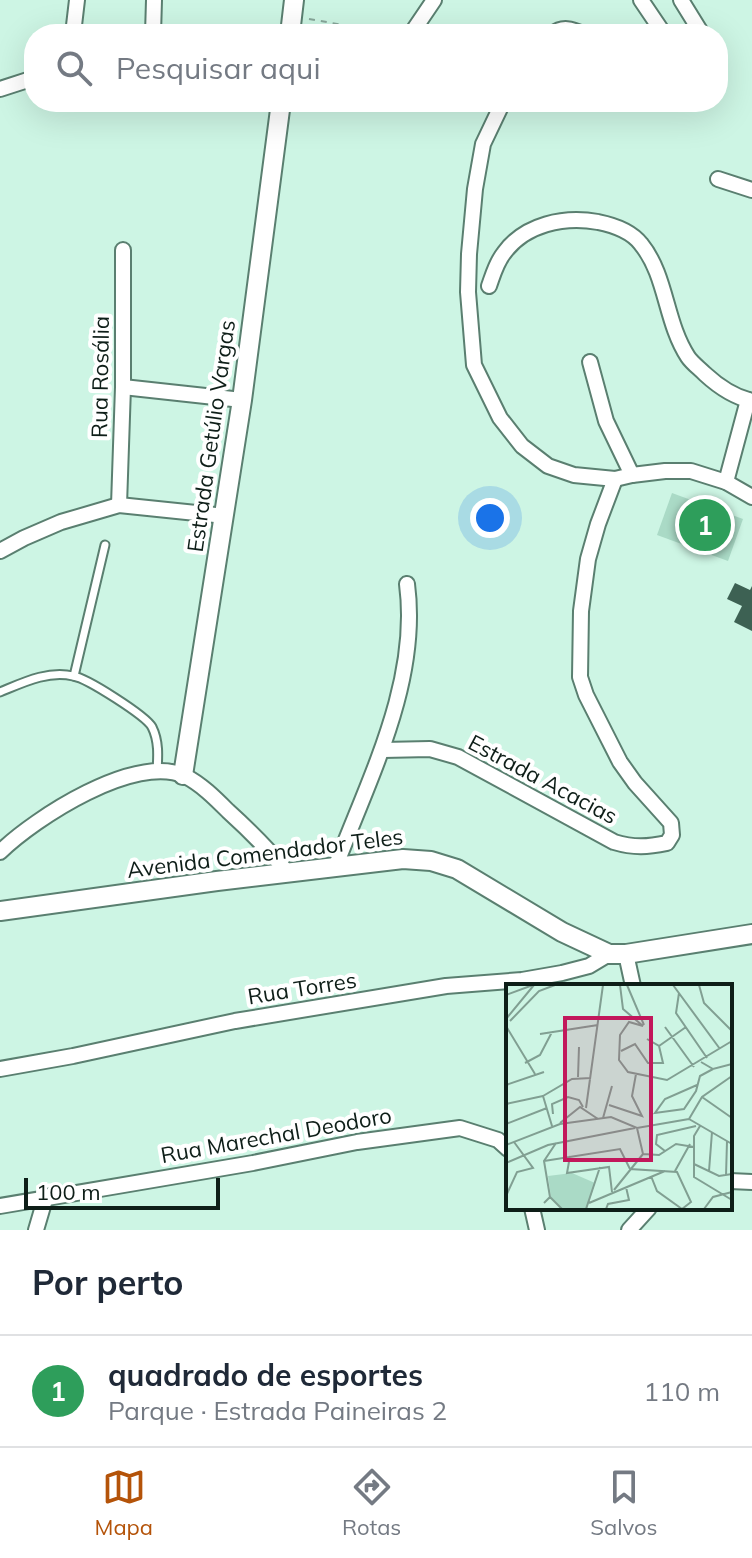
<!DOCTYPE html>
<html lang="pt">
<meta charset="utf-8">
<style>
body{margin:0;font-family:Mulish,sans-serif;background:#f6f6f7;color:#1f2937}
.scale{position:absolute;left:24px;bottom:20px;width:196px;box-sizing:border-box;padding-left:8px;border:4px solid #0e1e18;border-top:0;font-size:22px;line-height:28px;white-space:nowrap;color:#0e1e18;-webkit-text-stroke:6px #fff;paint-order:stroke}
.you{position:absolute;left:490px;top:518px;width:28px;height:28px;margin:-20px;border:6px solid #fff;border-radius:50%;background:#1a73e8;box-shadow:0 0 0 12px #1a73e833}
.badge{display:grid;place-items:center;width:52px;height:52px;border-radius:50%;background:#b45309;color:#fff;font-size:26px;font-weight:700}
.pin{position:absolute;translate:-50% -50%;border:4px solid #fff;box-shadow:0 2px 8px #0006}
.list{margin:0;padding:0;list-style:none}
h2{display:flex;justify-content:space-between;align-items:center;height:104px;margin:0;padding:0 32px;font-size:34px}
h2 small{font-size:26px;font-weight:400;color:#747a83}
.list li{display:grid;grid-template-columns:52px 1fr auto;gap:24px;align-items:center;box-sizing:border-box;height:112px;padding:0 32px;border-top:2px solid #e0e1e3}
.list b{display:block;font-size:30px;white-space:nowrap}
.list p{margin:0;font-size:26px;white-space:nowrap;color:#747a83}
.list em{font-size:26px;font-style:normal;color:#747a83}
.icon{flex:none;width:44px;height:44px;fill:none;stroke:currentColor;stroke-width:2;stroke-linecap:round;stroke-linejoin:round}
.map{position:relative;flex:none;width:752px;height:1230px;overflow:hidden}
.search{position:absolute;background:#fff;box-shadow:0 8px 32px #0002;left:24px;right:24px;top:24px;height:88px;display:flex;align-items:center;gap:20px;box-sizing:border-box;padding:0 28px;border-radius:32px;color:#747a83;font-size:30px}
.sheet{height:216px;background:#fff}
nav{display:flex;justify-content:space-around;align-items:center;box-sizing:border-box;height:112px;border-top:2px solid #e0e1e3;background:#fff;font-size:22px;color:#747a83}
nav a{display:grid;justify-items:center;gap:4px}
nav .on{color:#b45309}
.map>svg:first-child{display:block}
.pitch{fill:#aadac6}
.building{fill:#3d6153}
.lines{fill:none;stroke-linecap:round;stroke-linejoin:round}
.service-casing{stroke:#5a7f70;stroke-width:11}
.minor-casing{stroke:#5a7f70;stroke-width:18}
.secondary-casing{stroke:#5a7f70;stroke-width:22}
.path{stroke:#87a79a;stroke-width:2;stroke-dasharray:6 6;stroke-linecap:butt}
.service{stroke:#fff;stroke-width:7}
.minor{stroke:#fff;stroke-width:14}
.secondary{stroke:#fff;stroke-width:18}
.labels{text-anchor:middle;stroke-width:8;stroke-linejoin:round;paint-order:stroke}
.street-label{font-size:22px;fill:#0e1e18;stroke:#fff}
.inset-road{fill:none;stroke:#819f92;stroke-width:2}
.view{fill:#c2185b;fill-opacity:0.15;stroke:#c2185b;stroke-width:4}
.inset-edge{fill:none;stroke:#0e1e18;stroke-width:4}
</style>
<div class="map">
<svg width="752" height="1230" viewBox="0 0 752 1230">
<rect width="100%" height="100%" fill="#cdf5e4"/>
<path class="pitch" d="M672 493 743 519 728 561 657 535Z"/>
<path class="building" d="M735 583 750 590 752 586V631L734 622 742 606 727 599Z"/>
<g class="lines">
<defs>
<g id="service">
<path d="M74 676 105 545"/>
<path d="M0 692C22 683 48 670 73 676 87 678 146 716 152 727 159 741 158 756 157 771"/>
</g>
<g id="minor">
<path d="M641 0 664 34"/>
<path d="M681 0 702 34"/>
<path d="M73 34 77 0"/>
<path d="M153 34 154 0"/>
<path d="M411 34 434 0"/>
<path d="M553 34C562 26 572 29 583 34"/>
<path d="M0 89 34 78"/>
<path d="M503 102 483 144 475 189 469 254 468 292 474 365 500 418 522 446 548 466 574 475 615 479 632 475 665 471H691L726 482 752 497"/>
<path d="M718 179 752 190"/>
<path d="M489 286C493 275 496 263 504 253 525 224 564 216 598 222 613 225 631 231 641 244 667 276 665 322 688 357 692 363 699 368 705 374 718 386 734 397 752 401"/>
<path d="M590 362 606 421 632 475"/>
<path d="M123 387 242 400"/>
<path d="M726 482 748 400"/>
<path d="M119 505 123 387V250"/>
<path d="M0 551 24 538 61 522 119 505 225 516"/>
<path d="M383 750 430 749 458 757 614 842C634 848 648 847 667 843L672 835 671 823 635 783 620 762 586 695 580 677 581 611 588 559 598 524 615 479"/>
<path d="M0 852C35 818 135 753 185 776 201 784 215 798 228 811 249 830 269 850 287 872"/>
<path d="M335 868C369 778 420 682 407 584"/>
<path d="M626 954 633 986"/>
<path d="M0 1069 73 1056 235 1021 446 986 522 980 562 973 589 966 609 954"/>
<path d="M730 1181 752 1182"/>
<path d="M0 1206 253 1163 357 1142 460 1128 498 1140 508 1149"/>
<path d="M532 1208 537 1230"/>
<path d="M36 1230 46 1196"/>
<path d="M629 1230 649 1208"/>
</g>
<g id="secondary">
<path d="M290 34 294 0"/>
<path d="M183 775 242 400 281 102"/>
<path d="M0 911 217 881 403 859 431 861 457 869 562 932 609 954H626L752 934"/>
</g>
</defs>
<use href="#service" class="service-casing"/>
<use href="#minor" class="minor-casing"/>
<use href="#secondary" class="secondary-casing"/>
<path class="path" d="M309 19 395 34"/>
<use href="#service" class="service"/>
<use href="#minor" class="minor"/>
<use href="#secondary" class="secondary"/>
</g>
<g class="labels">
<g class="street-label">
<text transform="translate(100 377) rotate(-89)" y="8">Rua Rosália</text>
<text transform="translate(211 436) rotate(-82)" y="8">Estrada Getúlio Vargas</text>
<text transform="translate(543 779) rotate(28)" y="8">Estrada Acacias</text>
<text transform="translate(265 853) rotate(-7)" y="8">Avenida Comendador Teles</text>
<text transform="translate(302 988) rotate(-9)" y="8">Rua Torres</text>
<text transform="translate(276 1135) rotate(-10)" y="8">Rua Marechal Deodoro</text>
</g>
</g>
<g transform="translate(506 984)">
<rect width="226" height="226" fill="#cdf5e4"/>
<path d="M66 189 89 199 81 225H56L45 213 42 192Z" fill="#aadac6"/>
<path class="inset-road" d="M114 1 117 25 137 42 123 38 114 51 113 76 122 88 161 96 226 57M121 1 138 41M167 1 214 65M193 1 198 19 226 47M173 9 170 29 201 74M0 11 27 1M0 35 28 1M4 37 33 7 49 1M0 42 29 90M159 43 188 83M34 50 92 41M153 62 180 43M115 67 129 60 142 79H157L153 62 141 55M195 78 207 85 226 80M19 79 34 71 46 48M72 93 73 63M0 101 38 88M191 101 159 115 149 129 178 125 190 107 194 92 207 85M37 112 66 95 85 94M37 112 46 142M196 113 226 134M0 120 37 112M103 121 136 132 126 112 130 90M80 124 97 1M47 130 46 120 62 113 73 116 77 123M97 134 106 102M183 135 196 113 226 92M183 135 226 160M54 139 74 123 92 135M0 140 41 124M194 142 188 152V193L226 216M131 144 137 170M0 161 54 140 105 133 131 144 183 135M159 167 150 160 151 151 190 142M137 170 153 171 170 160 188 163M64 172 61 189 103 183 106 208M38 177 114 165 124 185 171 188 185 218 176 225M0 179 42 161 129 144M188 180 213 192 226 190M169 187 184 160M203 187 206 148M145 192 151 207 176 225M220 192 221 157M108 206 137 170M0 212 11 188 27 184 8 158M44 213 38 177 50 159M38 219 44 213 56 225M83 219 159 187M80 225 94 183M100 225 102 220 123 216 120 203M198 225 207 213 226 208"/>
<path class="view" d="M59 34H145V176H59Z"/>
<rect width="226" height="226" class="inset-edge"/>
</g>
</svg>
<div class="scale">100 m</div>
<div class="you"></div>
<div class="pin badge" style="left:705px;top:525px;background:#2e9e5b">1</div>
<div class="search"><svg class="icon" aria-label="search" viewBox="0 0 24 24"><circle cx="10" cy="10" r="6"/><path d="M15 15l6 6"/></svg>Pesquisar aqui</div>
</div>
<section class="sheet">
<h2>Por perto<small></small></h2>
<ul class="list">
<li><span class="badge" style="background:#2e9e5b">1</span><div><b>quadrado de esportes</b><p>Parque · Estrada Paineiras 2</p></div><em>110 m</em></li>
</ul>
</section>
<nav>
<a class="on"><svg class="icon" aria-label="map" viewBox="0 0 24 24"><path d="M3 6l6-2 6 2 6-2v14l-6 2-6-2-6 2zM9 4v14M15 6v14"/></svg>Mapa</a>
<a><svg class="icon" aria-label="directions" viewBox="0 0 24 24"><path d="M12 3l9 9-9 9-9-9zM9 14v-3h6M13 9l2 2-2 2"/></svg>Rotas</a>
<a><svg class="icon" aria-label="saved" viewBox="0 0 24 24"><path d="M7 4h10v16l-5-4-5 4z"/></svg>Salvos</a>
</nav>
